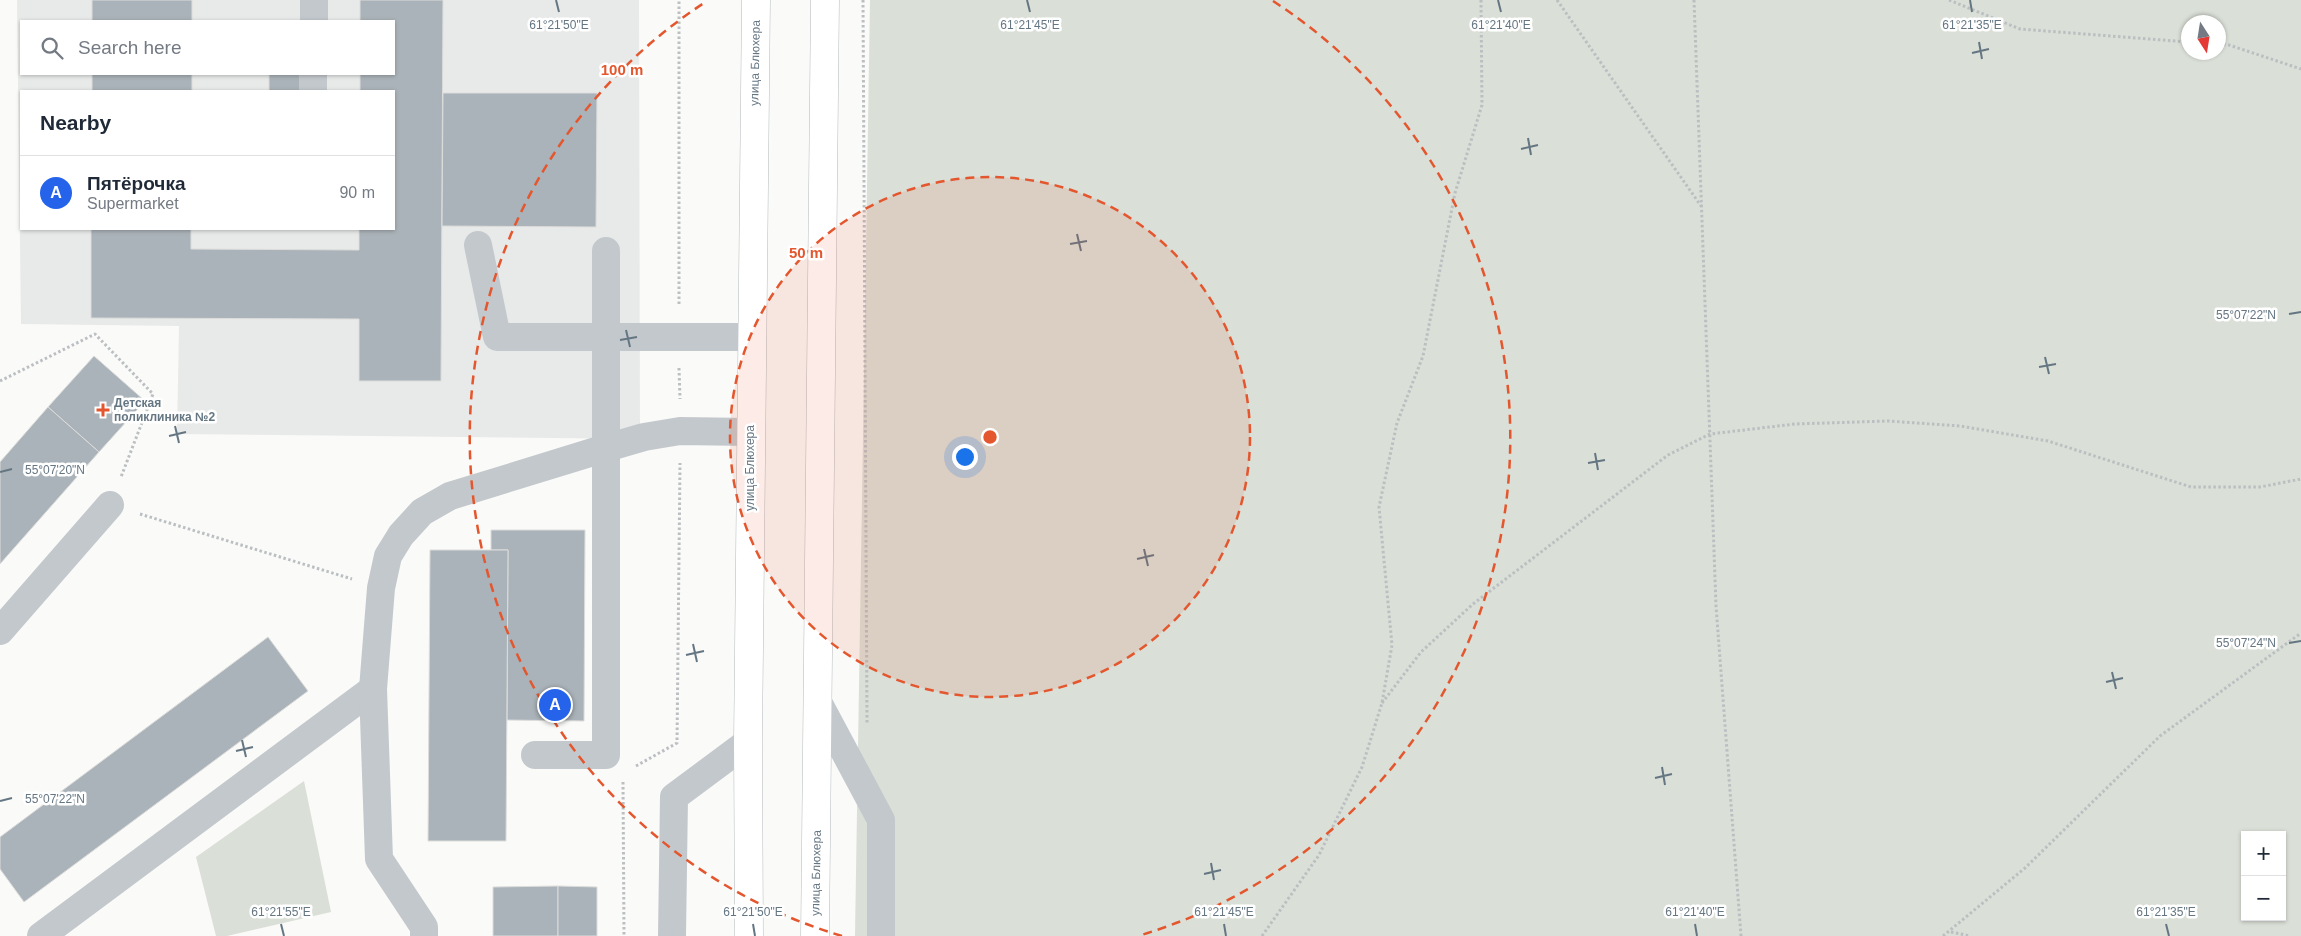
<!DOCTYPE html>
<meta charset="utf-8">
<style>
body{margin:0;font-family:Arial,sans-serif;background:#f2f2f3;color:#1f2937}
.controls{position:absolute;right:15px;bottom:15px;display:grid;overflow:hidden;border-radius:0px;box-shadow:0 1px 4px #0004}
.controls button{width:45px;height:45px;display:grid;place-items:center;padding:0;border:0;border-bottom:1px solid #e0e1e3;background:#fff;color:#1f2937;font:25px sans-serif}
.compass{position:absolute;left:2181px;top:15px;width:45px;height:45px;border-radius:50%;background:#fff;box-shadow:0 1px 4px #0004;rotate:168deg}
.you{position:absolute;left:964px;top:456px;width:18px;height:18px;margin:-12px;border:4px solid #fff;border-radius:50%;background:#1a73e8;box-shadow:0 0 0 8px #1a73e833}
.badge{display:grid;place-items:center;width:32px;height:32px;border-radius:50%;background:#2563eb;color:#fff;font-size:16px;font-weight:700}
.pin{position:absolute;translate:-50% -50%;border:2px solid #fff;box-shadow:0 1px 5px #0006}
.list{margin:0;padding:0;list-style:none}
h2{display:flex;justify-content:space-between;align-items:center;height:65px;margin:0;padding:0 20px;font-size:21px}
h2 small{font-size:16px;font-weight:400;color:#747a83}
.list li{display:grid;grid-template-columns:32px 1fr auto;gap:15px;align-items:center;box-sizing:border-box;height:75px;padding:0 20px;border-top:1px solid #e0e1e3}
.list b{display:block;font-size:19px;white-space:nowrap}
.list p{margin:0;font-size:16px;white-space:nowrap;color:#747a83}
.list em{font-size:16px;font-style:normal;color:#747a83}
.icon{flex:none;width:28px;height:28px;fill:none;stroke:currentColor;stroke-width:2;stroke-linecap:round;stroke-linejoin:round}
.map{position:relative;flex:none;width:2301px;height:936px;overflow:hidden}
.search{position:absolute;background:#fff;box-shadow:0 1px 4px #0004;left:20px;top:20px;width:375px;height:55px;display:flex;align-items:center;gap:12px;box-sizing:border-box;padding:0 18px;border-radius:0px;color:#747a83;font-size:19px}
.panel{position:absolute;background:#fff;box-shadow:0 1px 4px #0004;left:20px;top:90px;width:375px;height:140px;border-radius:0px}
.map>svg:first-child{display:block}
.built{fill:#e8e9e9;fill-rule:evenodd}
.green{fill:#dadfd7;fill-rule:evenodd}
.building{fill:#aab3b9;stroke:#dcdcda}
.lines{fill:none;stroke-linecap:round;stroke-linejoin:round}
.major-casing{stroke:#b5babe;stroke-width:29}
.path{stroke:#bbbfc2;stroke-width:3;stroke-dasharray:2.5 2.5;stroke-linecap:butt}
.minor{stroke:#c3c8cc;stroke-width:28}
.major{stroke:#fff;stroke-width:28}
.ticks{fill:none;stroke:#657683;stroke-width:2}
.ring{fill:none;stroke:#e4572e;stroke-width:2.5;stroke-dasharray:9 6}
.poi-dot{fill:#e4572e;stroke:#fff;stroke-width:2}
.labels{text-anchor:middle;stroke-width:5;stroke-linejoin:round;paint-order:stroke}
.street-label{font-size:12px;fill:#657683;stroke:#fff}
.poi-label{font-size:12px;font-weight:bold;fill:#657683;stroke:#fff;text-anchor:start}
.ticks-label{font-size:12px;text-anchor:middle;fill:#657683;stroke:#fff;stroke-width:5;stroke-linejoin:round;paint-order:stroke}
.centre{fill:#e4572e;stroke:#fff;stroke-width:2.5}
.ring-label{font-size:15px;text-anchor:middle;font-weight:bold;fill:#e4572e;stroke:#fff;stroke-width:5;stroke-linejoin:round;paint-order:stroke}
</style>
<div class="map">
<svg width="2301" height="936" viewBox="0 0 2301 936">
<rect width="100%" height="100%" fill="#fafaf8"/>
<path class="built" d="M17 0H639L640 439 177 434 179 326 21 324ZM21 21H394V74H21ZM21 91H394V229H21Z"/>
<g class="green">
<path d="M870 0H2301V936H855ZM2188 22H2218V52H2188ZM2245 835H2282V917H2245Z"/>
<path d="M304 781 331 912 227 936H216L196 857Z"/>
</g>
<g class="building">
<rect x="92" y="0" width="100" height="21"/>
<path d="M360 0H443L441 381H359V319L91 318V229H191V249L359 250V229H394V91H360V74H394V21H360Z"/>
<rect x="92" y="74" width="100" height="17"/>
<rect x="269" y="74" width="33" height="17"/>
<path d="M443 93H597L596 227 442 226Z"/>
<path d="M94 356 145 401 99 452 48 407Z"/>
<path d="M48 407 99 452 0 564V462Z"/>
<path d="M491 530H585L584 721 507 720 508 550H491Z"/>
<path d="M430 550H508L506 841H428Z"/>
<path d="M268 637 308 691 24 902 0 869V837Z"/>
<path d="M558 886V936H493V887Z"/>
<path d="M558 886 597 887V936H558Z"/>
</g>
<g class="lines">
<defs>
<g id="major">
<path d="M749 936 748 742 756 0"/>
<path d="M815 936 825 0"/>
</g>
</defs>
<use href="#major" class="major-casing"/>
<g class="path">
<path d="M863 0 867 723"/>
<path d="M1557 0 1701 206"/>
<path d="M1694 0 1716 606 1741 936"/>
<path d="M1949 0 2020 29 2188 42"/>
<path d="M2218 44 2229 45 2301 69"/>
<path d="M679 304V0"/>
<path d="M679 368 680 399"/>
<path d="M0 381 95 334 153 394 121 477"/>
<path d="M140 514 352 579"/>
<path d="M1382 703 1421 652 1473 604 1668 455 1710 434 1795 424 1888 421 1960 426 2048 441 2191 487H2260L2301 479"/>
<path d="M636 766 677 743 680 463"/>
<path d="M623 782 624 936"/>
<path d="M1951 932 1970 936"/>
<path d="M1262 936 1319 855 1362 767 1382 703 1392 645 1379 507 1397 423 1423 356 1455 193 1482 105 1481 0"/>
<path d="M1943 936 2025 868 2160 736 2301 633"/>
</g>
<g class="minor">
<path d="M314 21V0"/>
<path d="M313 91V74"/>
<path d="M478 245 497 337H752"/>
<path d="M0 631 110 505"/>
<path d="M818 702 881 820V936"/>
<path d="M535 755H606V251"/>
<path d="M41 936 373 689"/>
<path d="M424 936V927L379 859 373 689 381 588 388 556 401 535 422 512 450 496 606 448 644 437 680 431 750 432"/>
<path d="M672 936 674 797 748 742"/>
</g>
<use href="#major" class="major"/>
</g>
<path class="ticks" d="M556 0 559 12M1027 0 1030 12M1498 0 1501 12M1970 0 1972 12M1979 42 1982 59M1972 53 1989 49M1528 138 1531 155M1521 149 1538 145M1077 234 1081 251M1070 244 1087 241M2289 314 2301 312M626 330 630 347M620 340 637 337M2045 357 2049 374M2039 367 2056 364M175 426 179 443M169 436 186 432M1595 453 1598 470M1588 463 1605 460M0 472 12 469M1144 549 1148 566M1137 559 1154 555M2289 643 2301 641M693 644 697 662M686 655 704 651M2112 672 2116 689M2106 682 2123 678M242 740 246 757M236 751 253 747M1662 767 1665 785M1655 778 1672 774M0 801 12 798M1211 863 1214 880M1204 874 1221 870M281 924 284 936M753 924 755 936M1224 924 1226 936M1695 924 1697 936M2166 924 2169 936"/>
<circle cx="990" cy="437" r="260" fill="#e4572e" fill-opacity=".12"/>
<g class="ring">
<circle cx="990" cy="437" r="260"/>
<path d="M842 936A520 520 0 0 1 707 1M1273 1A520 520 0 0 1 1138 936"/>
</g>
<path class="poi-dot" d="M100.5 402.5h5v5h5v5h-5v5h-5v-5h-5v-5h5z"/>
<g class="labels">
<g class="street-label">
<text transform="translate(755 63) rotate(-89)" y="4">улица Блюхера</text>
<text transform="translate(750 468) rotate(-90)" y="4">улица Блюхера</text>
<text transform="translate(816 873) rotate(-89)" y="4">улица Блюхера</text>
</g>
<g class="poi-label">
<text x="114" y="407">Детская<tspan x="114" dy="14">поликлиника №2</tspan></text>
</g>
</g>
<g class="ticks-label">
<text x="559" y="29">61°21'50"E</text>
<text x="1030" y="29">61°21'45"E</text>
<text x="1501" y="29">61°21'40"E</text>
<text x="1972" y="29">61°21'35"E</text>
<text x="2246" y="319">55°07'22"N</text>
<text x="55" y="474">55°07'20"N</text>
<text x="2246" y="647">55°07'24"N</text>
<text x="55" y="803">55°07'22"N</text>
<text x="281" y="916">61°21'55"E</text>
<text x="753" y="916">61°21'50"E</text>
<text x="1224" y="916">61°21'45"E</text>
<text x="1695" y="916">61°21'40"E</text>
<text x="2166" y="916">61°21'35"E</text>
</g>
<circle cx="990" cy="437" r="8" class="centre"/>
<g class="ring-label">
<text x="622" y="75">100 m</text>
<text x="806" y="258">50 m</text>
</g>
</svg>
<div class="controls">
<button>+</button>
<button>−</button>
</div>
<svg class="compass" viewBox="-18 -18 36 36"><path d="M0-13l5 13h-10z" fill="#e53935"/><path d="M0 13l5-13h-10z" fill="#747a83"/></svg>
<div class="you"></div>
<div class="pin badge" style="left:555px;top:705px">A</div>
<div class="search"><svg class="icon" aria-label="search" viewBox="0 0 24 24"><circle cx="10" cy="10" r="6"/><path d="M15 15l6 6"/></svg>Search here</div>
<section class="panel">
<h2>Nearby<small></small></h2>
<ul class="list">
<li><span class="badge">A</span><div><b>Пятёрочка</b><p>Supermarket</p></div><em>90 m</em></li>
</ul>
</section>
</div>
